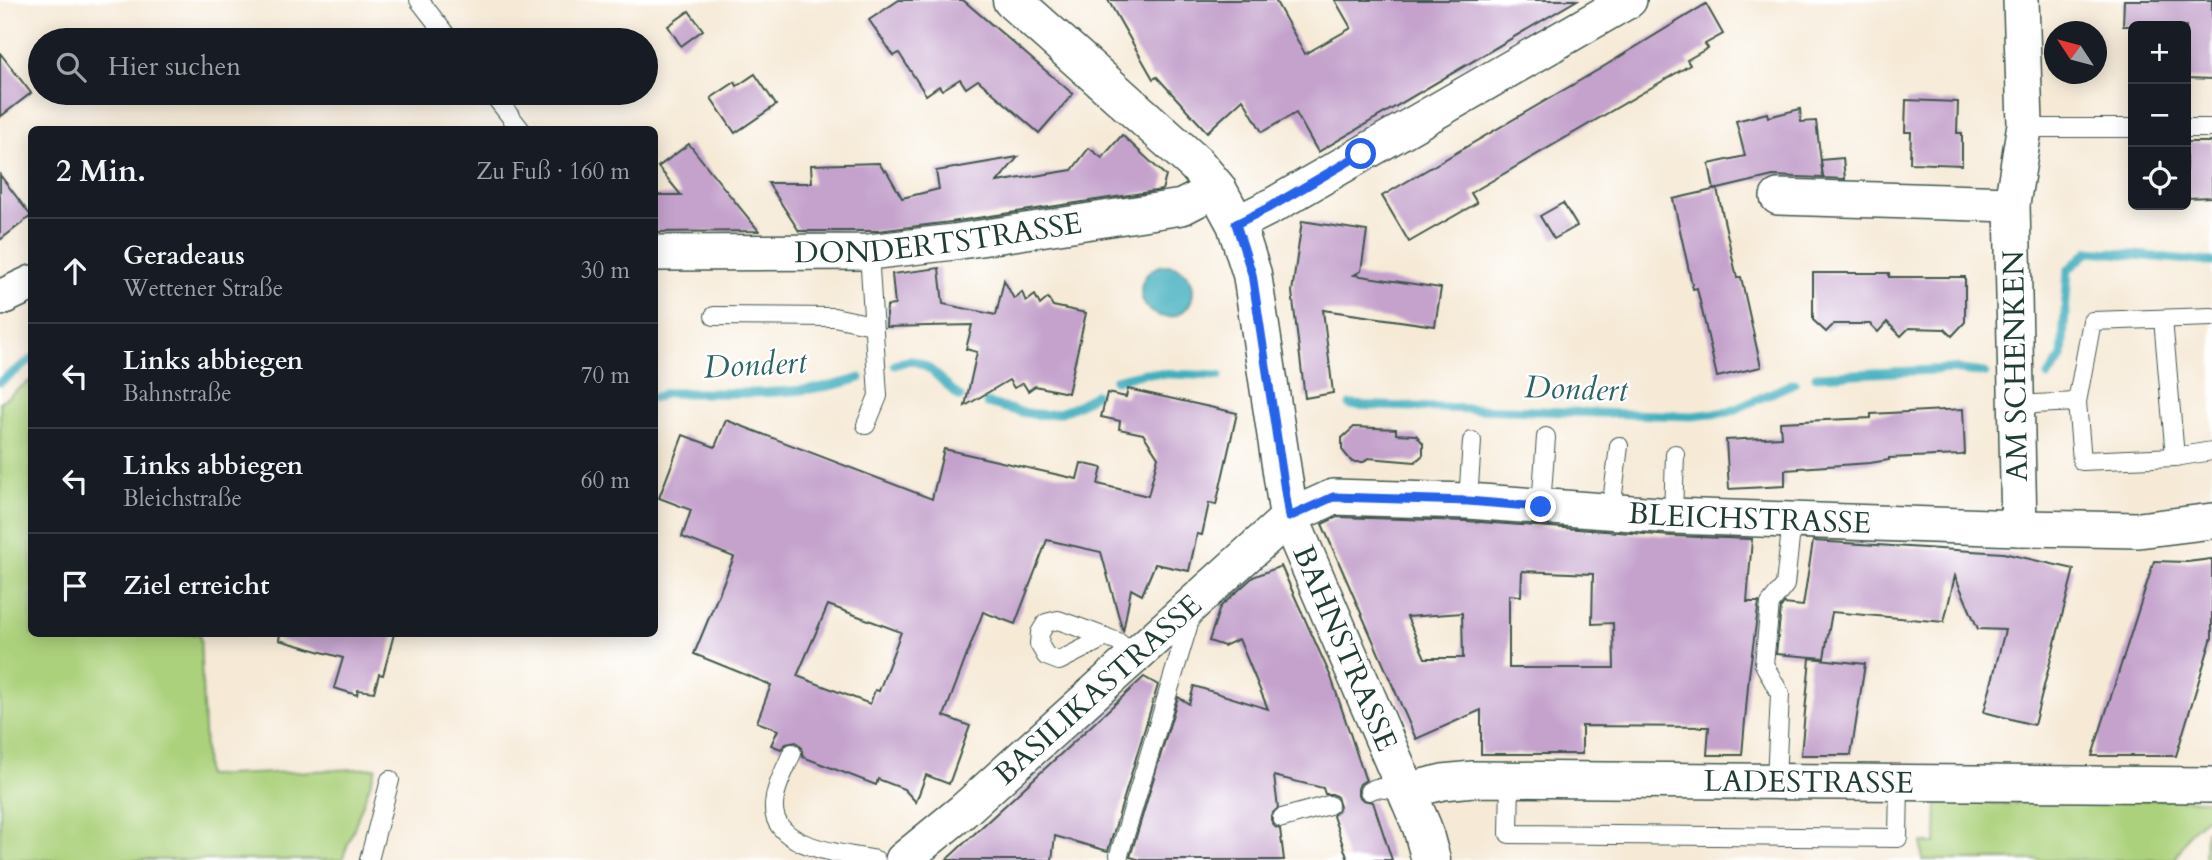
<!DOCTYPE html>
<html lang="de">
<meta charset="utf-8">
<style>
body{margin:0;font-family:Cardo,serif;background:#242831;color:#f1f3f6}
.controls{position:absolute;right:21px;top:21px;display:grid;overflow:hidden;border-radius:10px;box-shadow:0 4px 18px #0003}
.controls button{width:63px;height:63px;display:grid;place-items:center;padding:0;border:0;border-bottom:2px solid #363941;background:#171b24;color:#f1f3f6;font:35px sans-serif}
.compass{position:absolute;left:2044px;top:21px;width:63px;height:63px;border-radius:50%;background:#171b24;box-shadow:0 4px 18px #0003;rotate:306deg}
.stop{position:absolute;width:21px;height:21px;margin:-16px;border:5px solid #2563eb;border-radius:50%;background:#fff}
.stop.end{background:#2563eb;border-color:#fff;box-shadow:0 2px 7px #0008}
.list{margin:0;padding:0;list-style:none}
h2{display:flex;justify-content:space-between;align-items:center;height:91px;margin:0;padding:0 28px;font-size:30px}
h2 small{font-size:23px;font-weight:400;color:#9ea1a6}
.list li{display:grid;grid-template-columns:46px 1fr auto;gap:21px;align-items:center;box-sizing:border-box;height:105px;padding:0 28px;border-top:2px solid #363941}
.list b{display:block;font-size:26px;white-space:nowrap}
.list p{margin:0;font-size:23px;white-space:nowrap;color:#9ea1a6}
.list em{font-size:23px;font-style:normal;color:#9ea1a6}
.icon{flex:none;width:38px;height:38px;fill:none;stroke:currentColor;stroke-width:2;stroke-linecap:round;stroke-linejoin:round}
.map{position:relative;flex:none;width:2212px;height:860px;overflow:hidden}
.search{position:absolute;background:#171b24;box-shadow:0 4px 18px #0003;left:28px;top:28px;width:630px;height:77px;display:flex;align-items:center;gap:18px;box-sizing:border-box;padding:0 24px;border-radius:38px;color:#9ea1a6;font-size:26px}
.panel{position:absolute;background:#171b24;box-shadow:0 4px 18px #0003;left:28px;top:126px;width:630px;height:511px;border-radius:10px}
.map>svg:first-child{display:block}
.green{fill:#acd17b;stroke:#668758;stroke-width:2}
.water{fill:#41afbe;stroke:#307679;stroke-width:2}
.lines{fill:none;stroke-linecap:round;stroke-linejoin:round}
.stream{stroke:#41afbe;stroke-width:9}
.building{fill:#c4a2cc;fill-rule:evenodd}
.lane-casing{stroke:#3f574c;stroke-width:20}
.street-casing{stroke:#3f574c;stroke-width:38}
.secondary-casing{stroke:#3f574c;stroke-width:41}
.lane{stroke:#fff;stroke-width:18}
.street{stroke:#fff;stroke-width:35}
.secondary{stroke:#fff;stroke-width:38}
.route{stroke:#2563eb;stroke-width:9}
.labels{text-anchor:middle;stroke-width:5;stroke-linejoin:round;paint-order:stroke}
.street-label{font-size:30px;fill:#1f3d34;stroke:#fff}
.water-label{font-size:32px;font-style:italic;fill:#2b6564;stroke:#fff}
</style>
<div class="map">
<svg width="2212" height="860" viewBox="0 0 2212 860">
<rect width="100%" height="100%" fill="#fff"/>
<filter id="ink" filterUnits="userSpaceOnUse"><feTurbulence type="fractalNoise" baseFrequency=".0143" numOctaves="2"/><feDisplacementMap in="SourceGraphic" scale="14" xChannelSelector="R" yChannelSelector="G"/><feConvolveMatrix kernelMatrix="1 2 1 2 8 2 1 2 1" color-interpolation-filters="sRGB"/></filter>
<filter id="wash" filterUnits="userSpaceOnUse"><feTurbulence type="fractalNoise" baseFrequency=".00686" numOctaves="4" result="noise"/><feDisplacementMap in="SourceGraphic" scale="28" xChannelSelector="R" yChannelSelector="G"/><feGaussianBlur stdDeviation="1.57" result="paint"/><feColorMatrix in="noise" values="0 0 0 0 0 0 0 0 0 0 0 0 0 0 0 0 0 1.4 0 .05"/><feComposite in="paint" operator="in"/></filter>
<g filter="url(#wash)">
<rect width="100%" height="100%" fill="#f6ead7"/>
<g class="green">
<path d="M31 380 32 634H200L206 776 376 768 342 860H0V402Z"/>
<path d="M2017 799 2212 800V812L2190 832 2175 860H1922V843H1936L1937 802 2016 804Z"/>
<path d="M2212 825V860H2205L2206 831Z"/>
</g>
<circle class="water" cx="1167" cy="291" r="26"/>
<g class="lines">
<g class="stream">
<path d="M895 365C900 363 907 360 912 361 930 363 946 387 960 397"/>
<path d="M1816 376 1952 369 1985 373"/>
<path d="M2048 376 2062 357 2068 270 2089 251 2212 262"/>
<path d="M1115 380 1145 373 1219 376"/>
<path d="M0 382 32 359"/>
<path d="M654 398 666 393C728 392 800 398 860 378"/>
<path d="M987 403C1032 415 1054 425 1095 394"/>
<path d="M1350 405 1692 416 1729 412 1794 383"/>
</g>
</g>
<g id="blocks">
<g class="building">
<path d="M899 0H963L1073 94 1039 133 978 80 966 88 960 79 942 90 939 86 926 95 899 53 894 56 869 20Z"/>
<path d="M1108 0H1275L1305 54 1351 28 1335 0H1577L1318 152 1296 113 1262 132 1243 99 1207 132 1157 77 1153 79Z"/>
<path d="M2124 0H2212V79L2186 78V26H2123Z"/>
<path d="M1706 4 1723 34 1705 44 1708 48 1687 60 1690 65 1471 193 1477 203 1409 242 1382 196 1598 70Z"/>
<path d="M689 11 703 30 681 46 668 26Z"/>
<path d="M0 53 31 93 0 117Z"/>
<path d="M755 74 776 105 735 133 711 98 735 82 737 86Z"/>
<path d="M1906 100 1958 102 1957 133H1962V165L1910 163 1911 132H1905Z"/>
<path d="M1800 109 1801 122 1816 121 1823 178 1773 176 1714 190 1709 164 1745 156 1736 121 1767 113 1768 117Z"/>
<path d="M1122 135 1166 176 1162 190 951 222 878 231H799L768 183H812L811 165 879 163 884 171 886 170 902 198 939 189 936 171 1018 157 997 182 1072 170 1089 148 1102 158Z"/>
<path d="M2186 142H2212V197L2186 198Z"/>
<path d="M689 144 724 188 759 231 654 232V195H681L658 167Z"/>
<path d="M1843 158 1845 179 1823 178 1821 160Z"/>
<path d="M0 175 31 216 0 240Z"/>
<path d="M1717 189 1737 278 1741 277 1761 367 1717 377 1697 288 1693 289 1673 199Z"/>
<path d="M1563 203 1577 226 1554 239 1540 216Z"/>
<path d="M1302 221 1367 231 1361 271 1354 275 1441 288 1435 326 1323 310 1333 393 1305 398 1292 292Z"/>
<path d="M939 268 943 304 996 315 1004 280 1014 299 1022 292 1026 302 1035 295 1040 305 1048 298 1053 306 1086 313 1068 393 1035 386 1028 391 1023 383 1014 388 1009 380 965 406 977 352 966 349 972 325 886 327 887 306 895 305 892 274Z"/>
<path d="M1813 273H1889V277H1965V322L1952 336 1945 329 1909 328 1901 336 1887 322 1878 332 1870 324H1834L1826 332 1813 320Z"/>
<path d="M1128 389 1237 413 1216 505 1209 503 1202 535 1197 534 1189 571 1155 564 1142 595 1131 589 1123 632 1101 552 1047 540 1015 624 983 612 944 716 970 726 949 784 926 775 916 802 904 789 878 779 876 785 803 757 801 747 796 742 786 744 781 749 771 745 778 730 757 722 771 685 694 654 734 557 682 537 691 510 659 498 683 435 715 447 726 420 932 499 944 449 1077 479 1081 463 1102 468 1098 484 1148 496 1158 457 1143 434 1119 429 1120 421 1101 417 1107 393 1126 397ZM828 605 901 632 879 691 875 690 870 704 797 676Z"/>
<path d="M1963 409 1965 454 1961 455 1889 458V460L1870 463 1799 468V469L1785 470V486L1729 489 1726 440 1781 437 1780 422 1871 418V414Z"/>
<path d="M1354 427 1396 429V434L1416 435 1423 443V455L1415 462 1368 458 1364 462H1352L1342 450V438Z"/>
<path d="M1337 517 1467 521 1672 536 1752 539 1747 602H1759L1749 675 1742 755H1707L1709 727 1582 726V754H1481V710L1416 739 1322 524ZM1522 571 1593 574 1592 624 1613 623 1614 668H1509V595L1521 596ZM1462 613 1463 658H1425L1407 617Z"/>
<path d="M1813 541 2003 553 2074 569 2034 725 1984 712 2005 630 1978 629 1955 576 1944 622 1832 612 1824 658 1776 654 1781 608 1784 604 1803 606Z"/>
<path d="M2212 559V637L2176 756H2092L2154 561 2187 562Z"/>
<path d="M1281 566 1331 677 1365 778 1366 780 1360 784 1358 789V795L1363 800 1373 802 1392 860H1348L1333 816 1340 807 1337 797 1332 794H1325L1323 788 1274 776 1278 808 1271 815V820L1275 827 1280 829 1284 860H1141L1130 857 1178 697 1189 704 1194 686 1268 709 1239 639 1224 646 1209 641 1220 607 1253 577Z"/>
<path d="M280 634H394L383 675 379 674 374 692 358 690 357 695 334 688 343 658 279 640Z"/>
<path d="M1810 658 1865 664 1851 755H1801Z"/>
<path d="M1144 677 1158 685 1108 851 1055 836 1052 860H946Z"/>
</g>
</g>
</g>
<g filter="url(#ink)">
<use href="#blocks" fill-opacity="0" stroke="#3f574c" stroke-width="2"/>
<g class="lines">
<defs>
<g id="lane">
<path d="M419 0 450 40"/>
<path d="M492 93 521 130"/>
<path d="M2024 128H2133"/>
<path d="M2186 128H2212"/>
<path d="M714 316 834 317 872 325"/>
<path d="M2212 317 2092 321 2077 402 2082 461 2175 457 2212 451"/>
<path d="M2163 319 2175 457"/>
<path d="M2015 405 2077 402"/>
<path d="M866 425 878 396 869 252"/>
<path d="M1468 501 1472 441"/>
<path d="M1541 507 1546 437"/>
<path d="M1611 510 1619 446"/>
<path d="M1673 516 1675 454"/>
<path d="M1106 637 1059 661 1046 656 1039 644 1040 633 1046 623 1058 620 1089 631 1118 642 1134 655"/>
<path d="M792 753C785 770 775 787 774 805 771 849 846 854 876 860"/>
<path d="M1510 779 1509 834 1898 838 1899 783"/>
<path d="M1776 781 1780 694 1764 664 1770 604 1785 585 1792 520"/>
<path d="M1369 791 1376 788 1406 791"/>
<path d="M1282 818 1329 805"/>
<path d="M1119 855 1193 610"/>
<path d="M369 860 390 780"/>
</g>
<g id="street">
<path d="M1778 197 2012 204"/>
<path d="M1236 224 1272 206 1629 0"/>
<path id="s1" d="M654 253 869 252 954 242 1182 207 1217 189"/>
<path d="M0 298 32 283"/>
<path d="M2019 528 2012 204 2025 124 2021 0"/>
<path id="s2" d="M1406 791 1443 782 1473 779 2212 785"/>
<path id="s3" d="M903 860 963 811 1289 517 1333 497 1468 501 1673 516 2019 528 2139 530 2212 521"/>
</g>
<g id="secondary">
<path id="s4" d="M1012 0 1196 164 1217 189 1236 224 1252 274 1289 517 1422 827 1431 860"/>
</g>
</defs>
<use href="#lane" class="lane-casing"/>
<use href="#street" class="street-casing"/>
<use href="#secondary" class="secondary-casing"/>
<use href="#lane" class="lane"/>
<use href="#street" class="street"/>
<use href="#secondary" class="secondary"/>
</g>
</g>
<g class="lines" filter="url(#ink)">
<path class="route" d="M1361 154 1272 206 1236 224 1252 274 1289 517 1333 497 1468 501 1541 507"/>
</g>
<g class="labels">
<g class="street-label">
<text dy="10" stroke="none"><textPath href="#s1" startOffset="285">DONDERTSTRASSE</textPath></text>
<text transform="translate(2015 366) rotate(-91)" y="10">AM SCHENKEN</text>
<text dy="10" stroke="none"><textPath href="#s3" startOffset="982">BLEICHSTRASSE</textPath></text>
<text dy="10" stroke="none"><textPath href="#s4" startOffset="760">BAHNSTRASSE</textPath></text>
<text dy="10" stroke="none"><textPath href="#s3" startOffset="259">BASILIKASTRASSE</textPath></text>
<text dy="10" stroke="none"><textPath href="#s2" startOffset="404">LADESTRASSE</textPath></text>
</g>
<g class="water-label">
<text transform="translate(755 364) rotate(-3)" y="11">Dondert</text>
<text transform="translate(1576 388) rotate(2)" y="11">Dondert</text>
</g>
</g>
</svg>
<div class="controls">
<button>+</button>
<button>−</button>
<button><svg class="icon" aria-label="locate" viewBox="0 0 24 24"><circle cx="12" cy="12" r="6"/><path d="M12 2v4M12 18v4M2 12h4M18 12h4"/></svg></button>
</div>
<svg class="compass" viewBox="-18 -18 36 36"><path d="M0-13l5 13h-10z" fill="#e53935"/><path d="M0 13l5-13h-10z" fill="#9ea1a6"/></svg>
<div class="stop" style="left:1361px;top:154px"></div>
<div class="stop end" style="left:1541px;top:507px"></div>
<div class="search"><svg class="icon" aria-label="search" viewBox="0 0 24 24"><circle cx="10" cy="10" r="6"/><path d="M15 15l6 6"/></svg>Hier suchen</div>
<section class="panel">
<h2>2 Min.<small>Zu Fuß · 160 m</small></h2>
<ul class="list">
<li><svg class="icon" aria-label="ahead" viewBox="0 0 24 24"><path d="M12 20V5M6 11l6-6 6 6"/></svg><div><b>Geradeaus</b><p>Wettener Straße</p></div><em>30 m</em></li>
<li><svg class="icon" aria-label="left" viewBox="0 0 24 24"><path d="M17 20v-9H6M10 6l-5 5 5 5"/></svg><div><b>Links abbiegen</b><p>Bahnstraße</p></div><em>70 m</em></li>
<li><svg class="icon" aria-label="left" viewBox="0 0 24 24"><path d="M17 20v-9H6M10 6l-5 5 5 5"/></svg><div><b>Links abbiegen</b><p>Bleichstraße</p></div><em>60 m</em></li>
<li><svg class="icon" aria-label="arrive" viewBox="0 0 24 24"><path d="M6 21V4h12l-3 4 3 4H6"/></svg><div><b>Ziel erreicht</b></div></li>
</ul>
</section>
</div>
